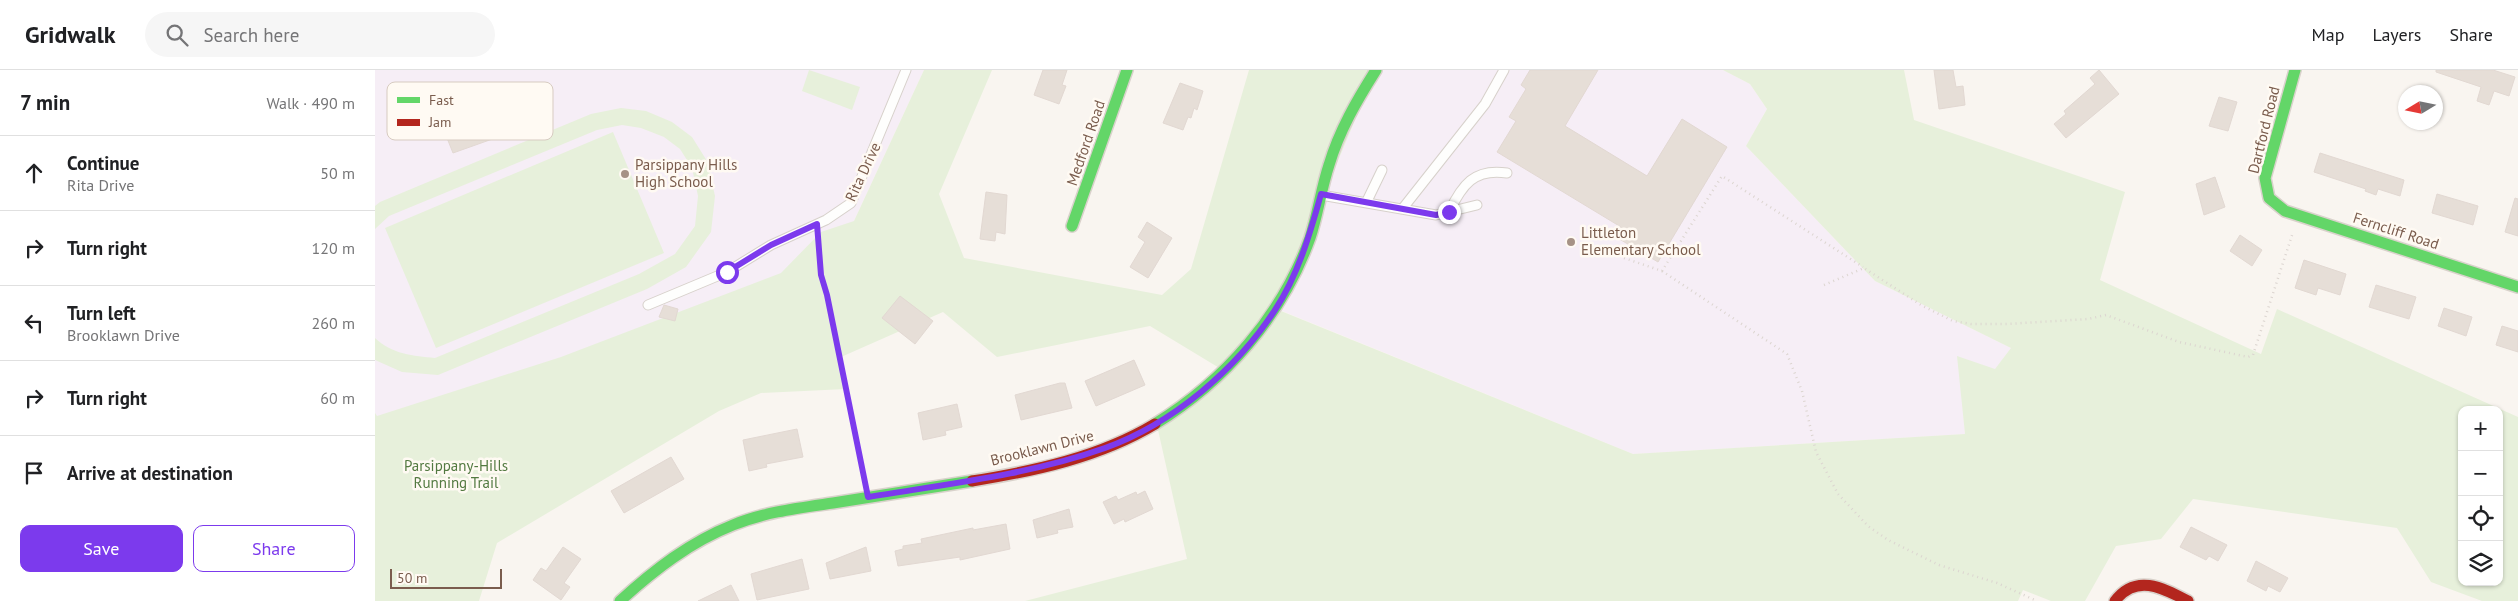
<!DOCTYPE html>
<meta charset="utf-8">
<style>
body{margin:0;font-family:"PT Sans",sans-serif;background:#f6f6f6;color:#202124}
.controls{position:absolute;right:15px;bottom:15px;display:grid;overflow:hidden;border-radius:10px;box-shadow:0 1px 4px #0004}
.controls button{width:45px;height:45px;display:grid;place-items:center;padding:0;border:0;border-bottom:1px solid #e0e0e0;background:#fff;color:#202124;font:25px sans-serif}
.compass{position:absolute;left:2023px;top:15px;width:45px;height:45px;border-radius:50%;background:#fff;box-shadow:0 1px 4px #0004;rotate:260deg}
.scale{position:absolute;left:15px;bottom:12px;width:112px;box-sizing:border-box;padding-left:5px;border:2px solid #7a5c4d;border-top:0;font-size:14px;line-height:18px;white-space:nowrap;color:#7a5c4d;-webkit-text-stroke:4px #fffaf3;paint-order:stroke}
.stop{position:absolute;width:15px;height:15px;margin:-11px;border:4px solid #7c3aed;border-radius:50%;background:#fff}
.stop.end{background:#7c3aed;border-color:#fff;box-shadow:0 1px 5px #0008}
.list{margin:0;padding:0;list-style:none}
h2{display:flex;justify-content:space-between;align-items:center;height:65px;margin:0;padding:0 20px;font-size:21px}
h2 small{font-size:16px;font-weight:400;color:#757577}
.list li{display:grid;grid-template-columns:32px 1fr auto;gap:15px;align-items:center;box-sizing:border-box;height:75px;padding:0 20px;border-top:1px solid #e0e0e0}
.list b{display:block;font-size:19px;white-space:nowrap}
.list p{margin:0;font-size:16px;white-space:nowrap;color:#757577}
.list em{font-size:16px;font-style:normal;color:#757577}
.actions{display:flex;gap:10px;padding:15px 20px}
.actions a{flex:1;padding:11px 0;border:1px solid #7c3aed;border-radius:10px;text-align:center;font-size:18px;color:#7c3aed}
.actions .main{background:#7c3aed;color:#fff}
.icon{flex:none;width:28px;height:28px;fill:none;stroke:currentColor;stroke-width:2;stroke-linecap:round;stroke-linejoin:round}
.map{position:relative;flex:none;width:2143px;height:531px;overflow:hidden}
header{display:flex;align-items:center;gap:30px;box-sizing:border-box;height:70px;padding:0 25px;background:#fff;border-bottom:1px solid #e0e0e0}
header strong{font-size:24px}
nav{display:flex;gap:28px;margin-inline-start:auto;font-size:18px}
.search{width:350px;height:45px;background:#f6f6f6;display:flex;align-items:center;gap:12px;box-sizing:border-box;padding:0 18px;border-radius:28px;color:#757577;font-size:19px}
main{display:flex}
aside{flex:1;background:#fff}
.map>svg:first-child{display:block}
.education{fill:#f6eef6}
.green{fill:#e7f0db;fill-rule:evenodd}
.building{fill:#e6ded7;stroke:#e2d8d2}
.lines{fill:none;stroke-linecap:round;stroke-linejoin:round}
.lane-casing{stroke:#d7d1cb;stroke-width:11}
.fast-casing{stroke:#d9d2cb;stroke-width:14}
.jam-casing{stroke:#d9d2cb;stroke-width:14}
.path{stroke:#dcd5d0;stroke-width:2.5;stroke-dasharray:1 4;stroke-linecap:butt}
.lane{stroke:#fefefd;stroke-width:9}
.fast{stroke:#63d668;stroke-width:11}
.jam{stroke:#b3261e;stroke-width:11}
.route{stroke:#7c3aed;stroke-width:6}
.poi-dot{fill:#a69286;stroke:#fffaf3;stroke-width:2}
.labels{text-anchor:middle;stroke-width:5;stroke-linejoin:round;paint-order:stroke}
.street-label{font-size:15px;fill:#7a5c4d;stroke:#fffaf3}
.poi-label{font-size:15px;fill:#7a5c4d;stroke:#fffaf3;text-anchor:start}
.park-label{font-size:15px;fill:#537a41;stroke:#fffaf3}
.key{fill:#fffaf3;stroke:#d7cbc1;stroke-width:1}
.key-label{font-size:14px;fill:#7a5c4d}
</style>
<header>
<strong>Gridwalk</strong>
<div class="search"><svg class="icon" aria-label="search" viewBox="0 0 24 24"><circle cx="10" cy="10" r="6"/><path d="M15 15l6 6"/></svg>Search here</div>
<nav><a>Map</a><a>Layers</a><a>Share</a></nav>
</header>
<main>
<aside>
<h2>7 min<small>Walk · 490 m</small></h2>
<ul class="list">
<li><svg class="icon" aria-label="ahead" viewBox="0 0 24 24"><path d="M12 20V5M6 11l6-6 6 6"/></svg><div><b>Continue</b><p>Rita Drive</p></div><em>50 m</em></li>
<li><svg class="icon" aria-label="right" viewBox="0 0 24 24"><path d="M7 20v-9h11M14 6l5 5-5 5"/></svg><div><b>Turn right</b></div><em>120 m</em></li>
<li><svg class="icon" aria-label="left" viewBox="0 0 24 24"><path d="M17 20v-9H6M10 6l-5 5 5 5"/></svg><div><b>Turn left</b><p>Brooklawn Drive</p></div><em>260 m</em></li>
<li><svg class="icon" aria-label="right" viewBox="0 0 24 24"><path d="M7 20v-9h11M14 6l5 5-5 5"/></svg><div><b>Turn right</b></div><em>60 m</em></li>
<li><svg class="icon" aria-label="arrive" viewBox="0 0 24 24"><path d="M6 21V4h12l-3 4 3 4H6"/></svg><div><b>Arrive at destination</b></div></li>
</ul>
<div class="actions"><a class="main">Save</a><a>Share</a></div>
</aside>
<div class="map">
<svg width="2143" height="531" viewBox="0 0 2143 531">
<rect width="100%" height="100%" fill="#f9f5f0"/>
<g class="education">
<path d="M0 0H549L453 207 0 393Z"/>
<path d="M1001 0H1348L1375 14 1392 39 1371 76 1500 211 1636 278 1620 300 1583 287 1590 364 1258 384 900 238Z"/>
</g>
<g class="green">
<path d="M434 0 485 17 477 40 427 21Z"/>
<path d="M549 0H617L564 124 589 188 787 225 816 199 874 0H1001L901 239 1258 384 1590 364 1582 286 1620 299 1636 278 1500 211 1371 76 1392 39 1375 14 1348 0H1529L1539 50 1750 122 1725 210 1886 284 1902 239 2143 347V531H2107L2056 512 2022 458 1818 429 1786 469 1741 476 1710 531H1676L1648 520 1643 531H650L812 489 781 351 846 299 775 256 622 287 568 242 466 287 471 319 386 323 344 341 122 473 104 531H0V343L2 346 186 287 406 203 446 162 479 151ZM2087 340H2124V512H2087Z"/>
<path d="M246 38 271 41 297 52 317 67 332 91 340 126 336 162 311 197 272 219 63 305 27 302 0 290V268C16 284 39 286 60 288L264 204 300 184 320 156 323 126 317 98 305 79 289 67 266 58 247 55 222 60 14 146 0 159V136L5 132 216 44Z"/>
<path d="M238 62 289 183 61 278 10 158Z"/>
</g>
<g class="building">
<path d="M668 0H692L687 15 691 16 684 34 659 25Z"/>
<path d="M1155 0H1223L1190 56 1272 106 1307 49 1352 77 1283 192 1241 167 1246 157 1122 82 1141 51 1134 47 1151 19 1146 15Z"/>
<path d="M1559 0H1578L1581 17 1588 16 1590 35 1564 39Z"/>
<path d="M1724 0 1744 24 1691 68 1679 54 1691 44 1689 41 1720 14 1715 8Z"/>
<path d="M2061 0H2118L2140 7 2134 26 2119 21 2114 35 2102 31 2106 17 2061 2Z"/>
<path d="M805 13 828 21 822 40 819 38 816 48 813 47 808 60 788 53Z"/>
<path d="M1844 27 1862 32 1853 61 1834 56Z"/>
<path d="M135 46 140 61 78 83 72 68Z"/>
<path d="M1945 83 2029 110 2025 126 2003 119 2001 125 1990 121 1991 119 1939 102Z"/>
<path d="M1840 107 1850 137 1829 145 1821 114Z"/>
<path d="M611 122 632 125 630 164 621 162 620 171 605 169Z"/>
<path d="M2062 124 2103 136 2098 155 2057 143Z"/>
<path d="M2140 128 2143 129V166L2130 162Z"/>
<path d="M772 152 797 168 773 208 755 197 770 172 763 167Z"/>
<path d="M1865 165 1887 180 1877 196 1855 181Z"/>
<path d="M1929 190 1971 204 1965 225 1943 218 1941 225 1920 218Z"/>
<path d="M2001 215 2041 227 2034 249 1994 237Z"/>
<path d="M525 226 558 251 540 274 507 248Z"/>
<path d="M289 235 303 239 300 251 284 247Z"/>
<path d="M2069 238 2097 247 2091 266 2063 256Z"/>
<path d="M2127 256 2143 261V282L2121 275Z"/>
<path d="M759 290 770 315 721 336 710 311Z"/>
<path d="M685 313H690L697 338 646 350 640 325Z"/>
<path d="M582 334 587 357 570 361 571 365 548 370 543 343Z"/>
<path d="M422 359 428 387 391 394 392 397 374 401 368 370Z"/>
<path d="M296 387 309 409 249 443 236 421Z"/>
<path d="M770 421 778 439 750 452 749 449 739 454 728 432 741 426 743 430 761 422 762 425Z"/>
<path d="M694 439 698 457 682 460 683 463 662 468 658 450Z"/>
<path d="M631 454 635 479 585 490V487L523 496 520 481 528 479V476L547 473 546 469 598 458V460Z"/>
<path d="M1816 457 1852 475 1843 491 1834 486 1831 490 1805 477Z"/>
<path d="M188 477 206 489 189 513 195 517 186 530 158 510 166 498 171 501Z"/>
<path d="M491 477 496 501 455 509 451 493Z"/>
<path d="M427 489 434 519 382 530 376 504Z"/>
<path d="M1881 491 1913 508 1905 522 1893 516 1891 521 1872 511Z"/>
<path d="M356 515 364 531H323Z"/>
</g>
<g class="lines">
<defs>
<g id="lane">
<path d="M946 125 1061 145 1102 135"/>
<path d="M992 131 1007 100"/>
<path d="M1028 138 1110 34 1129 0"/>
<path d="M1074 142C1087 115 1099 98 1132 103"/>
<path d="M273 235 352 202 396 175 451 150 476 133 531 0"/>
</g>
<g id="fast">
<path d="M1920 0 1890 108 1894 128 1910 141 2143 217"/>
<path d="M697 156 752 0"/>
<path d="M780 354C850 311 907 246 935 168 943 144 946 119 954 95 964 61 982 30 1001 0"/>
<path d="M245 531C279 500 315 472 358 455 390 442 424 438 458 433 505 426 551 418 597 411"/>
</g>
<g id="jam">
<path d="M597 411C660 401 725 387 780 354"/>
<path d="M1740 531C1761 503 1788 518 1813 531"/>
</g>
</defs>
<use href="#lane" class="lane-casing"/>
<use href="#fast" class="fast-casing"/>
<use href="#jam" class="jam-casing"/>
<g class="path">
<path d="M442 165 446 205 453 225 471 323 490 410"/>
<path d="M1249 188 1287 201 1347 106 1488 197"/>
<path d="M1287 201 1412 284 1427 321 1441 382 1463 424 1493 456 1513 470 1564 495 1622 513 1662 531"/>
<path d="M1449 215 1489 198 1546 235 1578 251 1596 254H1632L1713 249 1731 245 1804 272 1873 287 1878 285 1918 162"/>
</g>
<use href="#lane" class="lane"/>
<use href="#fast" class="fast"/>
<use href="#jam" class="jam"/>
</g>
<g class="lines">
<path class="route" d="M352 202 396 175 442 154 446 205 452 225 493 427C572 414 654 405 730 378 797 354 861 300 900 240 923 205 935 164 946 124L1061 145 1074 142"/>
</g>
<g class="poi-dot">
<circle cx="250" cy="104" r="5"/>
<circle cx="1196" cy="172" r="5"/>
</g>
<g class="labels">
<g class="street-label">
<text transform="translate(1889 60) rotate(-76)" y="5">Dartford Road</text>
<text transform="translate(711 73) rotate(-71)" y="5">Medford Road</text>
<text transform="translate(488 102) rotate(-65)" y="5">Rita Drive</text>
<text transform="translate(2021 161) rotate(18)" y="5">Ferncliff Road</text>
<text transform="translate(667 378) rotate(-14)" y="5">Brooklawn Drive</text>
</g>
<g class="poi-label">
<text x="260" y="100">Parsippany Hills<tspan x="260" dy="17">High School</tspan></text>
<text x="1206" y="168">Littleton<tspan x="1206" dy="17">Elementary School</tspan></text>
</g>
<g class="park-label">
<text x="81" y="401">Parsippany-Hills<tspan x="81" dy="17">Running Trail</tspan></text>
</g>
</g>
<rect x="12" y="12" width="166" height="58" rx="8" class="key"/>
<rect x="22" y="27" width="23" height="6" fill="#63d668"/>
<rect x="22" y="49" width="23" height="7" fill="#b3261e"/>
<g class="key-label">
<text x="54" y="35">Fast</text>
<text x="54" y="57">Jam</text>
</g>
</svg>
<div class="controls">
<button>+</button>
<button>−</button>
<button><svg class="icon" aria-label="locate" viewBox="0 0 24 24"><circle cx="12" cy="12" r="6"/><path d="M12 2v4M12 18v4M2 12h4M18 12h4"/></svg></button>
<button><svg class="icon" aria-label="layers" viewBox="0 0 24 24"><path d="M12 4l9 5-9 5-9-5zM3 14l9 5 9-5"/></svg></button>
</div>
<svg class="compass" viewBox="-18 -18 36 36"><path d="M0-13l5 13h-10z" fill="#e53935"/><path d="M0 13l5-13h-10z" fill="#757577"/></svg>
<div class="scale">50 m</div>
<div class="stop" style="left:352px;top:202px"></div>
<div class="stop end" style="left:1074px;top:142px"></div>
</div>
</main>
